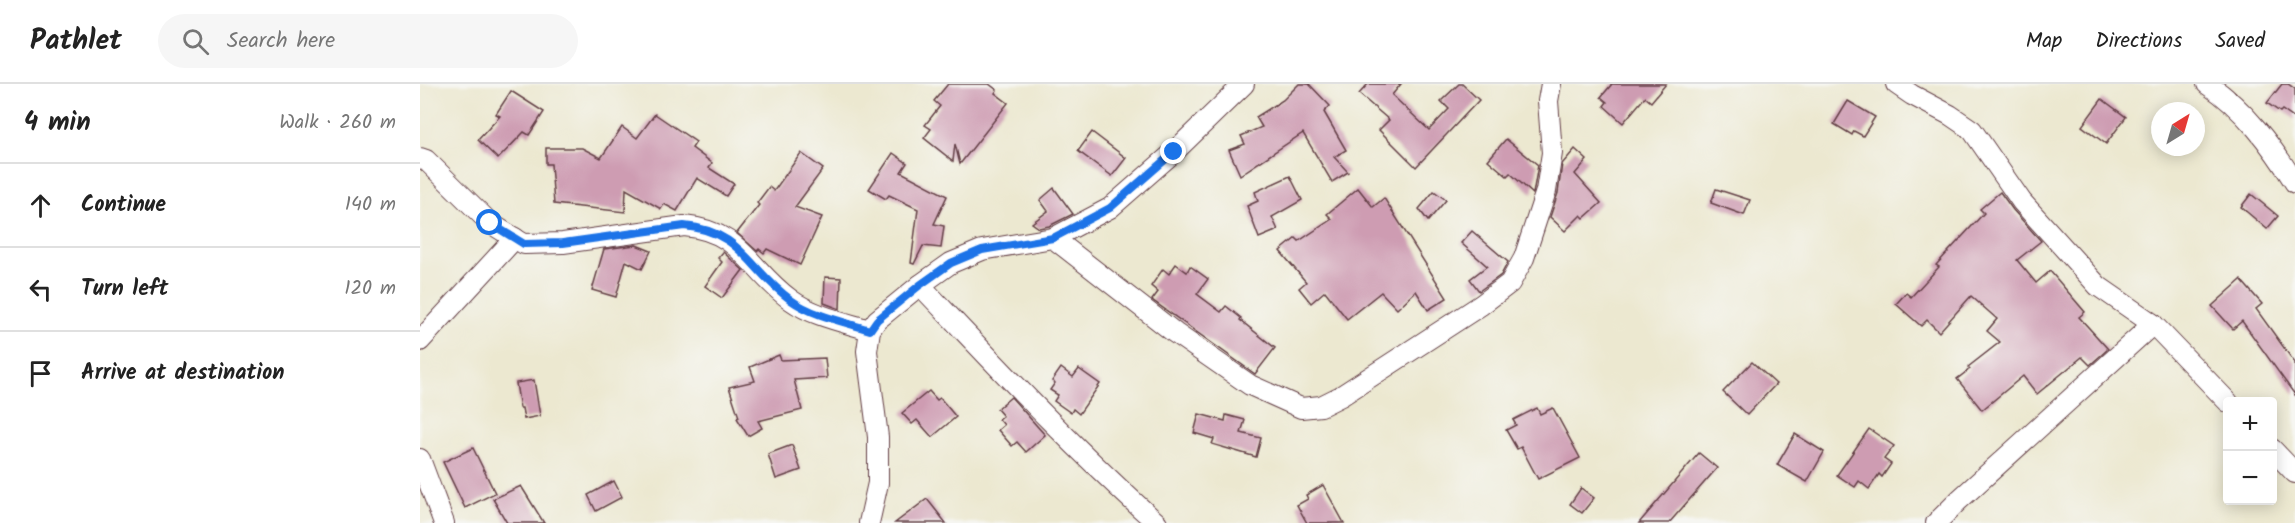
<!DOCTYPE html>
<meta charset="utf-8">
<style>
body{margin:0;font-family:Kalam,sans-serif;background:#f6f6f6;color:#222}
.controls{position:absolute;right:18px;bottom:18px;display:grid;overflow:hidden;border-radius:6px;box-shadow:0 3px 15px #0003}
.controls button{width:54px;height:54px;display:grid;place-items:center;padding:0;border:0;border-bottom:2px solid #e0e0e0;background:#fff;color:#222;font:30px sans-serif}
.compass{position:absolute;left:1731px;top:18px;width:54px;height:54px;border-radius:50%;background:#fff;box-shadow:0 3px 15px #0003;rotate:37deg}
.stop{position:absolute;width:18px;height:18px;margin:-14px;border:4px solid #1a73e8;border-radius:50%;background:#fff}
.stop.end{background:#1a73e8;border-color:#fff;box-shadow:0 2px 6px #0008}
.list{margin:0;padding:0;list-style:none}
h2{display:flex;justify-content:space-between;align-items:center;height:78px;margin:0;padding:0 24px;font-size:26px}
h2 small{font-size:20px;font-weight:400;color:#767676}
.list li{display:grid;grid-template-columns:39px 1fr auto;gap:18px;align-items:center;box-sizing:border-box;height:84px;padding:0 24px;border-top:2px solid #e0e0e0}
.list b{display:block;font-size:22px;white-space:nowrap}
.list em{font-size:20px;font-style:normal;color:#767676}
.icon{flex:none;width:33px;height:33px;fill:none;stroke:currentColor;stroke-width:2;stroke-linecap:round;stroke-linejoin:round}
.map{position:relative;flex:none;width:1875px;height:439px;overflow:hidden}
header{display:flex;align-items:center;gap:36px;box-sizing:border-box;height:84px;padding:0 30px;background:#fff;border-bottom:2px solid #e0e0e0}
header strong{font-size:28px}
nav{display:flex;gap:33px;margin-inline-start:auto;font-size:21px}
.search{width:420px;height:54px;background:#f6f6f6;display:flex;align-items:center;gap:15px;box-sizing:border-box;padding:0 21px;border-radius:33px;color:#767676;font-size:22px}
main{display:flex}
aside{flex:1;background:#fff}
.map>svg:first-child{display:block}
.building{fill:#ce9cb2}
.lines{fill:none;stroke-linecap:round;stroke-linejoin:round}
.minor-casing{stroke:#623d44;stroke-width:22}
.minor{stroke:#fff;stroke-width:20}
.route{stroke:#1a73e8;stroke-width:8}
</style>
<header>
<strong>Pathlet</strong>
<div class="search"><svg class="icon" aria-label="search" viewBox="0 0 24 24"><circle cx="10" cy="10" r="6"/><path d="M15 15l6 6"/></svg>Search here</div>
<nav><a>Map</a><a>Directions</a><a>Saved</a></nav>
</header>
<main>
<aside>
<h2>4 min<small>Walk · 260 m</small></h2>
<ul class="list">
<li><svg class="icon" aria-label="ahead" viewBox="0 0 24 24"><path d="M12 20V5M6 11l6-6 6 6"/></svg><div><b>Continue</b></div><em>140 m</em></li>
<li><svg class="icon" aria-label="left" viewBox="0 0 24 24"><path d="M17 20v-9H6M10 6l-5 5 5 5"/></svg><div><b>Turn left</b></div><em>120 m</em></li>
<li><svg class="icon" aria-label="arrive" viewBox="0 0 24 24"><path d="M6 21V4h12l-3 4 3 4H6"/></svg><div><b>Arrive at destination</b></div></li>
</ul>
</aside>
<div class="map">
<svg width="1875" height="439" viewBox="0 0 1875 439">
<rect width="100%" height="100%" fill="#f6f6f2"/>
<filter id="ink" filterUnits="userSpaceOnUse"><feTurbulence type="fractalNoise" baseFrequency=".0167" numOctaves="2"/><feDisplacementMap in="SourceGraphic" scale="12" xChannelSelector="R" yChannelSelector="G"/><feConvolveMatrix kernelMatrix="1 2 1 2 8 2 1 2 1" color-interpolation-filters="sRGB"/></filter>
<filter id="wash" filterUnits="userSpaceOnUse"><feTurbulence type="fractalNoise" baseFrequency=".008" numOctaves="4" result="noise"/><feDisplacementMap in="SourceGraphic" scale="24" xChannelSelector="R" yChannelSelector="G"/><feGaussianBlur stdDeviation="1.35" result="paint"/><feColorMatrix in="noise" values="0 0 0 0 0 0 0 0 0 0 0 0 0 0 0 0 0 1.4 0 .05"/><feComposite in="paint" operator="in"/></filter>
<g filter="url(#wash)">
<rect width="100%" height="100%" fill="#ece8d0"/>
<g id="blocks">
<g class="building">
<path d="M528 0H569L577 6 575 9 588 19 540 80 535 60 533 77 504 54 511 45 505 41 520 22 514 17Z"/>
<path d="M879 0H889L910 22 904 28 926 66 914 73 928 88 912 98 883 49 820 91 809 66 825 60 821 52 842 43 836 33 863 16Z"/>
<path d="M948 0H981L972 11 1009 46 1029 25 1021 17 1039 0H1042L1059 16 996 83 959 46 969 36 939 10Z"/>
<path d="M1192 0H1246L1231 18 1225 13 1203 39 1184 22 1187 18 1181 13Z"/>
<path d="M1862 0H1868L1875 5V35L1862 26 1860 28 1847 19Z"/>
<path d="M91 7 124 28 109 51 104 48 78 75 58 56 80 32 76 30Z"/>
<path d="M1682 15 1706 33 1686 60 1662 42Z"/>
<path d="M1428 17 1455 33 1443 52 1434 47 1432 51 1414 40Z"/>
<path d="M235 30 276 58 272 64 292 79 289 84 314 100 306 112 277 94 257 127 244 120 241 125 206 105 205 128 134 120 131 80H126V64H162L181 74 202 43 217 54Z"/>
<path d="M672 48 706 74 692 92 658 67Z"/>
<path d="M1086 55 1118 81 1113 110 1090 89 1087 92 1068 76Z"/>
<path d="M1155 65 1167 76 1155 90 1181 119 1164 134 1161 131 1145 147 1130 133 1138 109 1142 80Z"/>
<path d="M381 69 403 85 375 123 402 133 380 181 347 165 344 169 339 165 337 167 317 149 339 121 337 119 349 103 354 107Z"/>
<path d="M473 69 487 79 481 88 527 112 514 140 524 142 521 164 503 162 494 180 491 179 498 125 469 111 466 115 449 105Z"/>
<path d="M870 92 882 116 852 133 858 146 839 154 827 122 838 117 835 108Z"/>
<path d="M634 104 653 130 629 142 619 144 612 139 628 127 620 116Z"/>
<path d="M938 104 953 123 964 114 1027 214 1008 226 996 207 977 225 961 208 927 235 905 207 891 219 879 204 886 198 860 167 876 154 879 157 912 135 907 130Z"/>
<path d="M1296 105 1330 116 1324 131 1291 119Z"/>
<path d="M1014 107 1026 116 1008 137 999 125Z"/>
<path d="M1580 108 1593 126 1621 157 1597 176 1616 199 1630 187 1665 228 1659 233 1688 265 1670 281 1662 273 1617 310 1603 292 1562 326 1537 295 1550 285 1548 283 1580 258 1567 247 1577 235 1551 212 1519 248 1507 236 1501 242 1476 220 1486 209 1491 213 1519 183 1516 181 1564 129 1560 125Z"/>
<path d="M1831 110 1858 132 1847 145 1821 123Z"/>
<path d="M1052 147 1088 178 1081 191 1059 207 1050 195 1067 182 1041 159Z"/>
<path d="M216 161 231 167 222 185 206 177 196 213 172 206 184 165Z"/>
<path d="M303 168 323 186 302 214 285 202 302 178 298 174Z"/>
<path d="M756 180 767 188 770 182 788 195 777 210 801 228 806 222 821 234 820 236 855 264 835 290 732 216 738 208 731 202 743 185 749 190Z"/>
<path d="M405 193 421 194 420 225 404 219Z"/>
<path d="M1821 196 1842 220 1836 225 1875 279V311L1822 237 1813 245 1792 222Z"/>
<path d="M359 271 361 276 405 274 407 294 374 296 382 326 338 337 342 344 328 352 317 334 319 333 309 303 335 297 330 283Z"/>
<path d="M1332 278 1356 300 1327 331 1303 308Z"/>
<path d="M641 284 653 293 659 285 680 300 659 330 653 325 651 329 634 317 638 311 630 306 635 299 632 297Z"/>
<path d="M114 296 120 332 104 335 102 324H100L96 299Z"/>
<path d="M509 307 517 316 520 314 536 333 512 353 497 336 492 340 482 329Z"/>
<path d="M591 313 625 351 606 368 597 358 592 362 578 346 584 341 579 335 583 332 577 325Z"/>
<path d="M1117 324 1120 330 1133 324 1160 374 1118 395 1101 363 1097 365 1086 346 1096 341 1093 336Z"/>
<path d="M779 330 805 337 806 331 825 336 821 349 841 354 836 373 792 360 794 355 774 349Z"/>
<path d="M1449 345 1474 362 1464 375 1471 380 1462 393 1459 390 1449 405 1439 397 1435 403 1417 391Z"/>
<path d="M1375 350 1404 368 1387 398 1357 381Z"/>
<path d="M372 361 381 386 356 395 348 370Z"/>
<path d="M53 364 75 409 45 424 23 378Z"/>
<path d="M1279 369 1297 384 1249 439H1219Z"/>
<path d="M194 397 202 413 176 427 168 411Z"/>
<path d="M903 401 924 439H887L877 421 888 415 886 411Z"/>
<path d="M101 402 124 439H87L73 415Z"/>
<path d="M1161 404 1174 414 1162 429 1150 420Z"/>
<path d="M507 415 526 439H475Z"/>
</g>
</g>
</g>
<g filter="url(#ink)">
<use href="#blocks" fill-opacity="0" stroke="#623d44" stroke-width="1.5"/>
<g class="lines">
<defs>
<g id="minor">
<path d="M1476 0 1492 11 1530 31 1552 46 1602 118 1678 202 1733 240 1808 318"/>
<path d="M1787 0C1824 24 1852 62 1875 99"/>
<path d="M0 74 6 76 70 139 104 160 143 159 264 142C322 147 329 186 371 216 393 232 424 238 450 246"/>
<path d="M633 154 755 249 830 301 881 324 901 322 921 312 1061 221 1090 199 1104 174 1126 107 1132 69 1128 17 1131 0"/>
<path d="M500 201C577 282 653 364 737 439"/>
<path d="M0 257 95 154"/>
<path d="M1852 365 1875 389"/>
<path d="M0 375 24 439"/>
<path d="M449 439 458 399V353L447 267 450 246 457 236 500 201 531 179 562 166 633 154 690 124 754 68 824 0"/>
<path d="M1516 439 1539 416 1733 240"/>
</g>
</defs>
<use href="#minor" class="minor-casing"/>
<use href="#minor" class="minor"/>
</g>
</g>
<g class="lines" filter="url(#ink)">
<path class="route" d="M70 139 104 160 143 159 264 142C322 147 329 186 371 216 393 232 425 238 450 246L457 236 500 201 531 179 562 166 633 154 690 124 754 68"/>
</g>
</svg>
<div class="controls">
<button>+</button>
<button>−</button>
</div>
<svg class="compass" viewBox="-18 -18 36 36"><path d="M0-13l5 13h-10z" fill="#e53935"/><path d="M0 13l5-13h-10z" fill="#767676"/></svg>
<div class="stop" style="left:70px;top:139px"></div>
<div class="stop end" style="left:754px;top:68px"></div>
</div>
</main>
